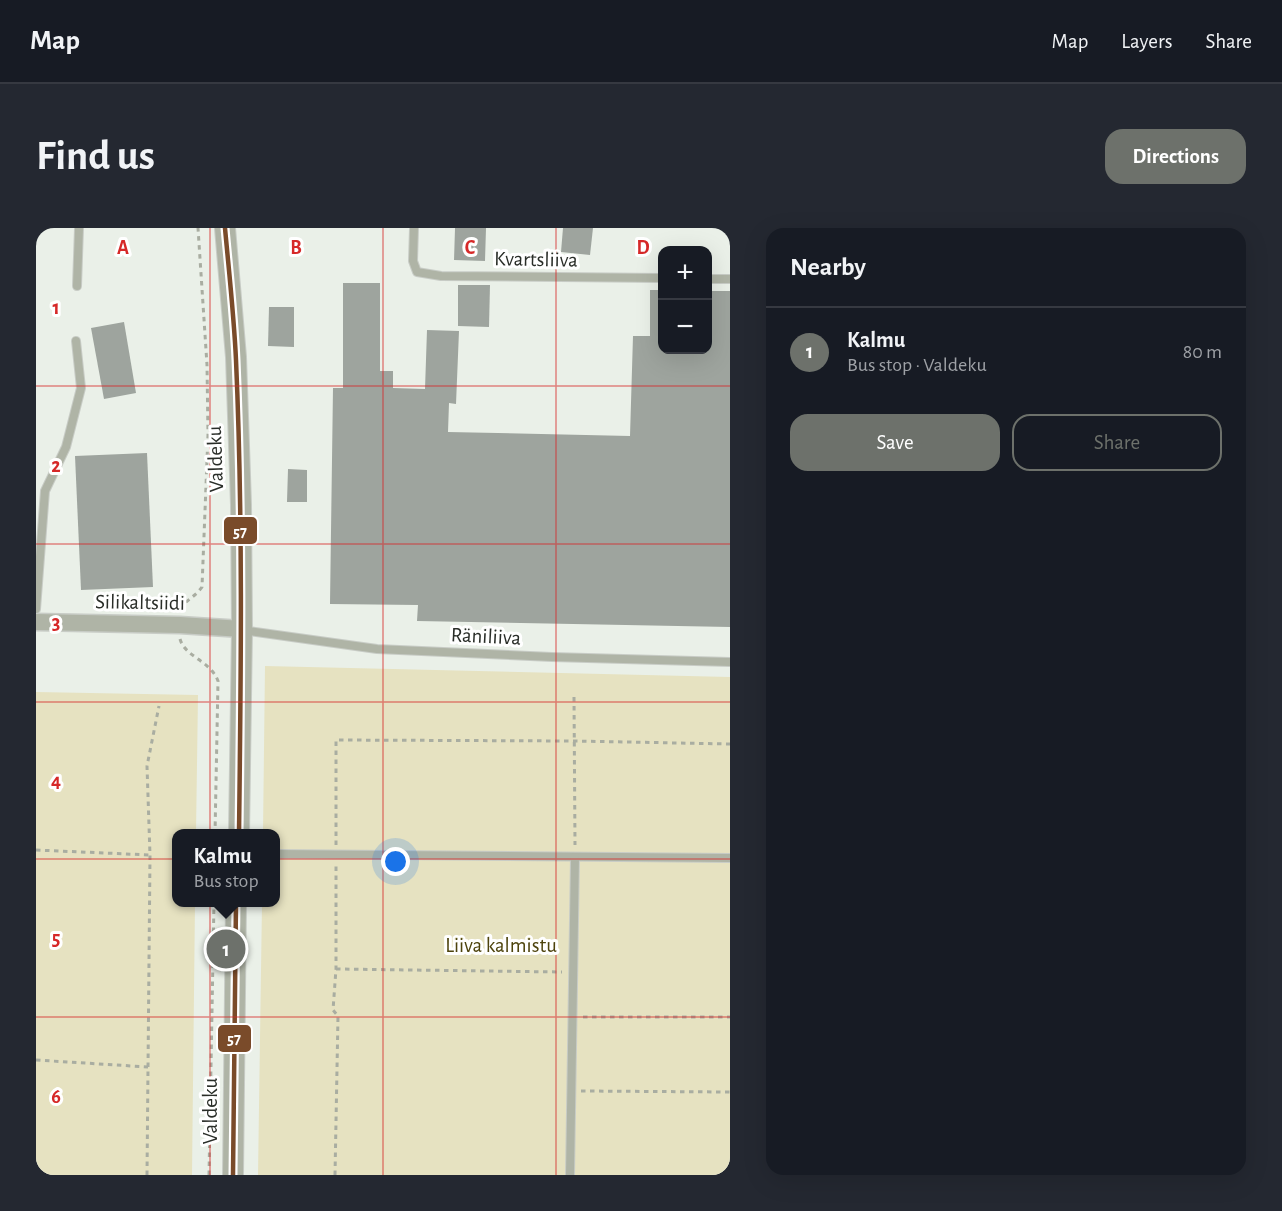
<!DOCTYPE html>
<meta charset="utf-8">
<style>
body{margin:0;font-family:"Alegreya Sans",sans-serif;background:#242831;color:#f1f3f6}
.controls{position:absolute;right:18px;top:18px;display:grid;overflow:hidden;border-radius:12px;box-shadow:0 6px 24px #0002}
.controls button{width:54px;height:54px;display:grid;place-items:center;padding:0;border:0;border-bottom:2px solid #363941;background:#171b24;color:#f1f3f6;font:30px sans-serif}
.you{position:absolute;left:360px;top:634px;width:21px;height:21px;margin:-15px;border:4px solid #fff;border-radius:50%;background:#1a73e8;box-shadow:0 0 0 9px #1a73e833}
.badge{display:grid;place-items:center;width:39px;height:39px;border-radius:50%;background:#6d716b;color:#fff;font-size:20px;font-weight:700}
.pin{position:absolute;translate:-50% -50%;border:3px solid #fff;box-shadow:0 2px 6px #0006}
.popup{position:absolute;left:136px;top:601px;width:108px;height:78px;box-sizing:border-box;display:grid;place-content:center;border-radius:12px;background:#171b24;filter:drop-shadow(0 2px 4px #0005);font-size:20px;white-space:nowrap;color:#9ea1a6}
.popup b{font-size:22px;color:#f1f3f6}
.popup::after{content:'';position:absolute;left:50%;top:100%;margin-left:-12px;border:12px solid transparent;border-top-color:#171b24}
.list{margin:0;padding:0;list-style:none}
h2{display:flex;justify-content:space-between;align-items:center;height:78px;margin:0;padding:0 24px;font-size:26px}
h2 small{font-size:20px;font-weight:400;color:#9ea1a6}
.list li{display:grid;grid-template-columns:39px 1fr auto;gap:18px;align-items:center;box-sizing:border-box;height:90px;padding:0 24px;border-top:2px solid #363941}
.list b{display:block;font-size:22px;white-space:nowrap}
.list p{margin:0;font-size:20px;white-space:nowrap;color:#9ea1a6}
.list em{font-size:20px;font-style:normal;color:#9ea1a6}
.actions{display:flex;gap:12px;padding:18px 24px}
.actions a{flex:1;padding:14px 0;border:2px solid #6d716b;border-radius:18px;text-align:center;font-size:21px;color:#6d716b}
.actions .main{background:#6d716b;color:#fff}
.map{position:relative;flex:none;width:694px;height:947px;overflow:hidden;border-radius:18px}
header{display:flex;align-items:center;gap:36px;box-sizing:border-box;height:84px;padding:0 30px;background:#171b24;border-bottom:2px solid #363941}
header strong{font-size:28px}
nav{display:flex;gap:33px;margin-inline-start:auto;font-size:21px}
.intro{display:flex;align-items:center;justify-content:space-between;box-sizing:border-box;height:144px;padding:0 36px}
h1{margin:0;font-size:42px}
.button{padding:15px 27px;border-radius:18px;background:#6d716b;color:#fff;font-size:21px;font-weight:700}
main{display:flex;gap:36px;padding:0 36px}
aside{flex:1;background:#171b24;border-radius:18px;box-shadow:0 6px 24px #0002}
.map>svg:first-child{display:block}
.green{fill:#e6e2c1}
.building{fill:#9ea49e}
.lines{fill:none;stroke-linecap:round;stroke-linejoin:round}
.service-casing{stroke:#c8ccc6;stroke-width:10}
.minor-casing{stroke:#c8ccc6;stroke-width:19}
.tertiary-casing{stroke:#c8ccc6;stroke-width:22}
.path{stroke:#a9ada1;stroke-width:3;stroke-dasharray:4.5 4.5;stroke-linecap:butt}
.service{stroke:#afb4a6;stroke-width:8}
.minor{stroke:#afb4a6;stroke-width:16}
.tertiary{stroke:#afb4a6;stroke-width:20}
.bus-1-casing{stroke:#fff;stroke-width:9}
.bus-1{stroke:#7a4b2a;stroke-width:4.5}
.grid{fill:none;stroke:#d62828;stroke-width:1.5;stroke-opacity:0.55}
.labels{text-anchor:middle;stroke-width:6;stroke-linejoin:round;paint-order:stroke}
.street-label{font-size:21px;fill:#292d28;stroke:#fff}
.park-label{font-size:21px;fill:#4d430c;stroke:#fff}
.grid-label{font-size:20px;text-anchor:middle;font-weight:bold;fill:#d62828;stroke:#fff;stroke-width:6;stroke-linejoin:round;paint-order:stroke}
.line-badge{stroke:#fff;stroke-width:2}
.badge-label{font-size:16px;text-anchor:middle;font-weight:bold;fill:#fff}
</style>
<header>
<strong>Map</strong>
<nav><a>Map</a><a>Layers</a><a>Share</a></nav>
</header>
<div class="intro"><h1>Find us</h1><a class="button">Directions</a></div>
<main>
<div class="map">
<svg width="694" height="947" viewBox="0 0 694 947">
<rect width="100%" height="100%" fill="#eaf0e8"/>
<g class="green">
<path d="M229 438 694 449V947H222L226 675 240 674V606L227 605Z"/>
<path d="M0 464 162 467 160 605 140 606V674L159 675 156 947H0Z"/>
</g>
<g class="building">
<path d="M419 0H450L449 33 418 32Z"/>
<path d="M527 0H557L554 27 525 24Z"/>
<path d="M307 55H344V143H357V160L389 161 391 102 423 103 420 176 413 175 412 204 594 208 597 108H614V62H626V122H672V63H694V399L381 393 382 377 294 376 297 160H307Z"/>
<path d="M422 57H454L453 99 422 98Z"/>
<path d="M233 79H258V119L232 118Z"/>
<path d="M88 94 100 165 68 171 55 100Z"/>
<path d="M111 225 117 359 45 362 39 228Z"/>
<path d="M252 241 271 242V274H251Z"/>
</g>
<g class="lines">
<defs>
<g id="service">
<path d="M378 0 377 33 381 44 405 48 626 50"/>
<path d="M672 51H694"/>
<path d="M41 58 43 0"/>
<path d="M0 381 9 263 30 219 45 160 40 113"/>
<path d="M206 402 341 421 516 429 694 434"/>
<path d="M240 626 694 630"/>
<path d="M534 947 539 629"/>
</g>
<path id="minor" d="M0 394 144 397 206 401"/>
<g id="tertiary">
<path d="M189 0 200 129 205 277 206 401 203 606"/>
<path d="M197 947 200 674"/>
</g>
</defs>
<use href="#service" class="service-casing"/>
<use href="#minor" class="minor-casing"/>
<use href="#tertiary" class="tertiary-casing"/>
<g class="path">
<path d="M144 381C150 372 160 368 166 359L172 207 171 137 162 0"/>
<path d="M144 411C149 429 175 433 182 453L179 606"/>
<path d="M538 469 539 617"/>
<path d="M300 617V512L539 513 694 516"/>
<path d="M0 622 114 627"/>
<path d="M300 741 526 744"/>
<path d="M547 789H694"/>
<path d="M0 832 112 839"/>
<path d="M545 863 694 864"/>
<path d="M111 947 114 627 111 538 123 478"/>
<path d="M173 947 178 674"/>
<path d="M299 947 302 788 297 782 300 741V638"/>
</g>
<use href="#service" class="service"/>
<use href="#minor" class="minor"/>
<use href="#tertiary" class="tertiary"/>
<defs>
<g id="bus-1">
<path d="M189 0C193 44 198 88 200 132 207 290 205 447 203 606"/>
<path d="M197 947 200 674"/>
</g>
</defs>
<use href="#bus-1" class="bus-1-casing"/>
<use href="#bus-1" class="bus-1"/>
</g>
<path class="grid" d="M174 0V947M347 0V947M520 0V947M0 158H694M0 316H694M0 474H694M0 631H694M0 789H694"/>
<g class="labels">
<g class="street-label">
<text transform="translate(500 31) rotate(1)" y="7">Kvartsliiva</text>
<text transform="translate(179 231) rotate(-92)" y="7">Valdeku</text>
<text transform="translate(104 374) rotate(1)" y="7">Silikaltsiidi</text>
<text transform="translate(450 408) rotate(3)" y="7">Räniliiva</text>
<text transform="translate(174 883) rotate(-90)" y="7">Valdeku</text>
</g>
<g class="park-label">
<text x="465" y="724">Liiva kalmistu</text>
</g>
</g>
<g class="grid-label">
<text x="87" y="26">A</text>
<text x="260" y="26">B</text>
<text x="434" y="26">C</text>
<text x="607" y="26">D</text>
<text x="20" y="86">1</text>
<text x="20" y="244">2</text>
<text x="20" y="401">3</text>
<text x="20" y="559">4</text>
<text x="20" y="717">5</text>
<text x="20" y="875">6</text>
</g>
<g class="line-badge">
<rect x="187" y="288" width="35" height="29" rx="6" fill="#7a4b2a"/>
<rect x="181" y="796" width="35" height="29" rx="6" fill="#7a4b2a"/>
</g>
<g class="badge-label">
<text x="204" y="309">57</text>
<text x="198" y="816">57</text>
</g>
</svg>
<div class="controls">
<button>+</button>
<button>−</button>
</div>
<div class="you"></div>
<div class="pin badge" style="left:190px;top:721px">1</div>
<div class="popup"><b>Kalmu</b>Bus stop</div>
</div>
<aside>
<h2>Nearby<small></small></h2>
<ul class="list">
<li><span class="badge">1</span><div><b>Kalmu</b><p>Bus stop · Valdeku</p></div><em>80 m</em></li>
</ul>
<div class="actions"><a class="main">Save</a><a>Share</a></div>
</aside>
</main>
